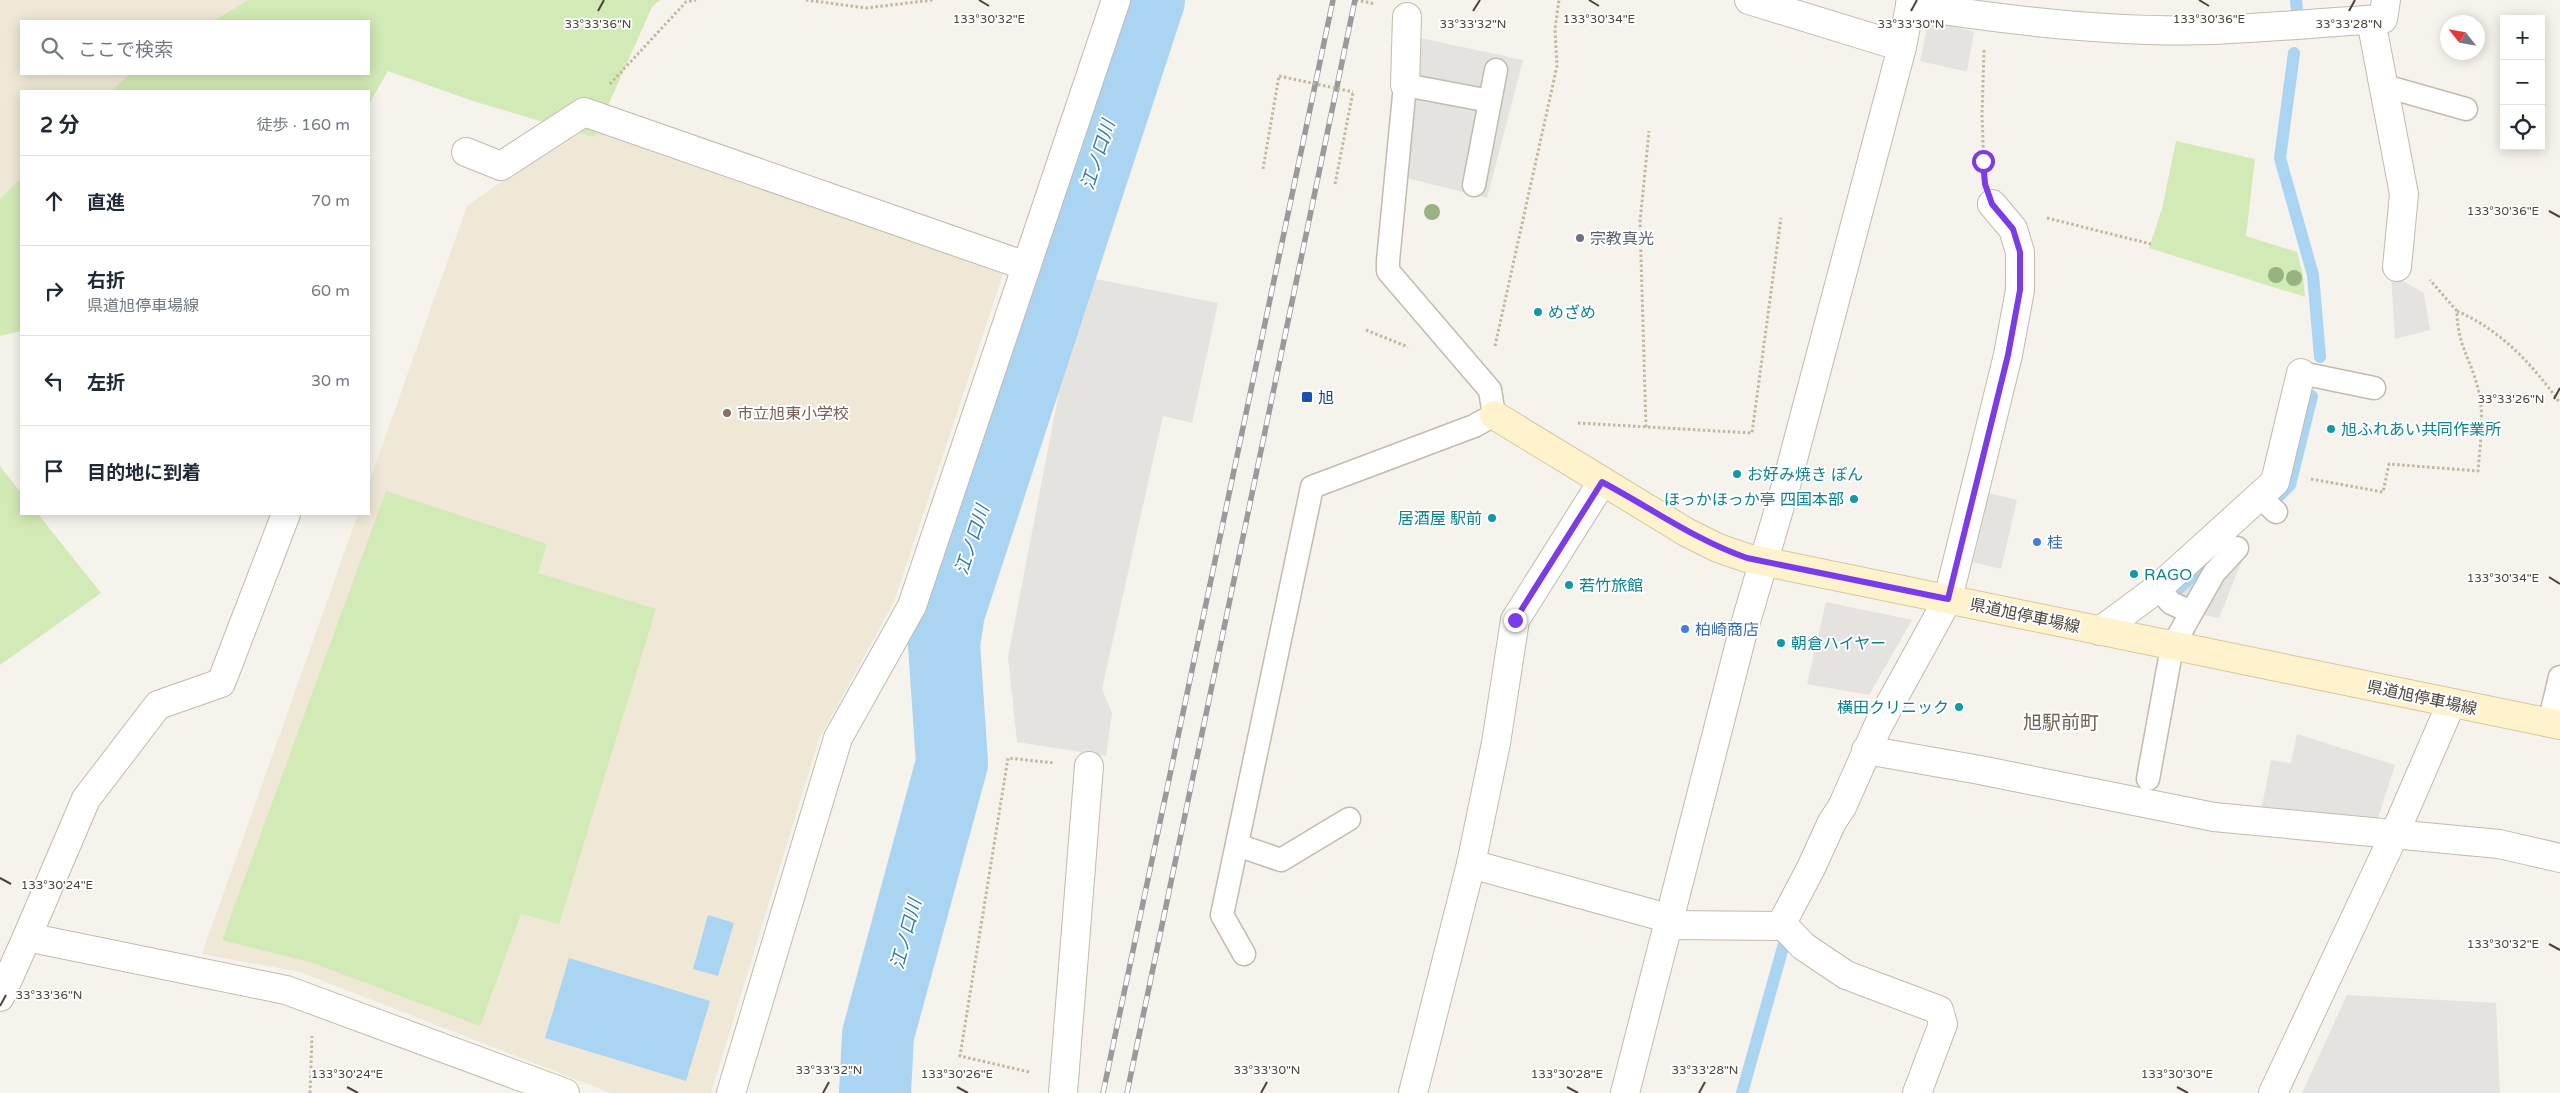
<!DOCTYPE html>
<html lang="ja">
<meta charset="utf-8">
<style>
body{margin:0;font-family:"Varela Round","Noto Sans JP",sans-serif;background:#f6f6f7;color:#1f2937}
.controls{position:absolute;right:15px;top:15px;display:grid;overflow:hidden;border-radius:0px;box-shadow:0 2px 12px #0003}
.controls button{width:45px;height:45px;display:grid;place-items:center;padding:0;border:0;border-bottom:1px solid #e0e1e3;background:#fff;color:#1f2937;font:25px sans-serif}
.compass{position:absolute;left:2440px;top:15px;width:45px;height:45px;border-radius:50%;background:#fff;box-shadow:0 2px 12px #0003;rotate:301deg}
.stop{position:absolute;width:15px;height:15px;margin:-11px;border:4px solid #7c3aed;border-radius:50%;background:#fff}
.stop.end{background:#7c3aed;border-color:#fff;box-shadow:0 1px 5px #0008}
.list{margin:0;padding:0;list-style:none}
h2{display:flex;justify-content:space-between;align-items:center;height:65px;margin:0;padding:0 20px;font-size:21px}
h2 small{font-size:16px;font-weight:400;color:#747a83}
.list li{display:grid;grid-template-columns:32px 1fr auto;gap:15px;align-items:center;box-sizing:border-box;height:90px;padding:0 20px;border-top:1px solid #e0e1e3}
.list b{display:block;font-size:19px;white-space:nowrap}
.list p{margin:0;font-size:16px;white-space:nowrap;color:#747a83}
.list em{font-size:16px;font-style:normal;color:#747a83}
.icon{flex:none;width:28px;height:28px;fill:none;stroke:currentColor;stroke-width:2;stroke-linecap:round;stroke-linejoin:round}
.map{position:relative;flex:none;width:2560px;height:1093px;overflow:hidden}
.search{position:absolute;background:#fff;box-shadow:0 2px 12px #0003;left:20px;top:20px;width:350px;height:55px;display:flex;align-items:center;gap:12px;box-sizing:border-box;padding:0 18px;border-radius:0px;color:#747a83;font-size:19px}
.panel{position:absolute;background:#fff;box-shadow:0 2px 12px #0003;left:20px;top:90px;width:350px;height:425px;border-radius:0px}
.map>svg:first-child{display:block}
.education{fill:#efe8d6}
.green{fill:#d2eab5}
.parking{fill:#e5e3e0}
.water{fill:#a9d4f2}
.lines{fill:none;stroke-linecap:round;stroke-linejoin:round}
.stream{stroke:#a9d4f2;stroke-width:12}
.river{stroke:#a9d4f2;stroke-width:72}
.lane-casing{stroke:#c2bbae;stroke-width:25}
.street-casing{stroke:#c2bbae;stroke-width:30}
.secondary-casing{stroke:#d6c79b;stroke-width:30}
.path{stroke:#c4b79f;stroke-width:3;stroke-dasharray:2.5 2.5;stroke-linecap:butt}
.lane{stroke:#fff;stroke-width:22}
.street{stroke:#fff;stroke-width:28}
.secondary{stroke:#fff3cd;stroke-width:28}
.rail-casing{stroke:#9a9a9a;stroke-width:5.5}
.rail{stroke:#fff;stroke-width:4;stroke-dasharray:11;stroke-linecap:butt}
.path-bridge{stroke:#c4b79f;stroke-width:3;stroke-dasharray:2.5 2.5;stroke-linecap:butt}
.tree{fill:#97b381}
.route{stroke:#7c3aed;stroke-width:6}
.ticks{fill:none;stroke:#4b4439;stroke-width:2}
.worship-dot{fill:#6b7280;stroke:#fff;stroke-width:2}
.culture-dot{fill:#0f9aa8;stroke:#fff;stroke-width:2}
.transit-dot{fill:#1a4fb4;stroke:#fff;stroke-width:2}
.education-dot{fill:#8d6e63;stroke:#fff;stroke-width:2}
.shop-dot{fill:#3f7fe0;stroke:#fff;stroke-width:2}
.labels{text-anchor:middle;stroke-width:4;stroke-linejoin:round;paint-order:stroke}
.worship-label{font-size:16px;fill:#5b616d;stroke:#fff;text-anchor:start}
.culture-label{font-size:16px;fill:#0d838f;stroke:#fff;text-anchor:start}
.transit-label{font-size:16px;fill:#164399;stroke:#fff;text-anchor:start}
.education-label{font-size:16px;fill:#785e54;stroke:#fff;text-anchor:start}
.shop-label{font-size:16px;fill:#366cbe;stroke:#fff;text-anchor:start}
.street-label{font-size:16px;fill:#4b4439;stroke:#fff}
.water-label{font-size:18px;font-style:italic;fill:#2e7ab2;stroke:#fff}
.quarter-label{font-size:19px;fill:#6e6250;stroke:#fff}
.ticks-label{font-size:12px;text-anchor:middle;fill:#4b4439;stroke:#fff;stroke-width:4;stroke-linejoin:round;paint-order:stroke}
</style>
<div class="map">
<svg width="2560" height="1093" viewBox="0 0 2560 1093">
<rect width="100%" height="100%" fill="#f6f3ec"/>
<g class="education">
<path d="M0 0H247L228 21H21V74H181L166 91H21V254L0 278Z"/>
<path d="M589 120 1004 271 894 602 819 739 711 1093H611L300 972 202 954 358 514H369V483L467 206Z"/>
</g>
<g class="green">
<path d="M248 0H660L652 7 594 137 473 101 388 71 369 104V91H111L130 74H369V21H214Z"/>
<path d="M2176 141 2255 159 2246 236 2297 252 2303 275 2305 297 2149 248 2162 209Z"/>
<path d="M21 178V331L0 336V199Z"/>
<path d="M0 466 21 493V514H38L101 593 0 665Z"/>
<path d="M386 491 547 544 538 573 656 609 559 924 521 914 480 1026 310 962 222 940Z"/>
</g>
<g class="parking">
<path d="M1929 20 1974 32 1967 72 1920 61Z"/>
<path d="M1421 38 1523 60 1487 198 1406 178Z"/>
<path d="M2391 274 2424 293 2430 330 2395 339Z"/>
<path d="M1085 277 1218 303 1192 423 1163 416 1102 689 1112 713 1106 756 1017 742 1008 657 1059 392Z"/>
<path d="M1989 493 2017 500 2001 569 1973 562Z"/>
<path d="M2239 543 2248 545 2219 618 2166 608Z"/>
<path d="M1826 602 1912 620 1869 695 1807 684Z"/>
<path d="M2297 734 2395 765 2376 824 2261 811 2271 760 2291 763Z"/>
<path d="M2347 995 2496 1003 2500 1093H2302Z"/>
</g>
<g class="water">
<path d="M708 915 734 923 718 976 693 969Z"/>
<path d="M569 958 710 1001 686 1081 545 1038Z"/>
</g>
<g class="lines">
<g class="stream">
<path d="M2296 0 2297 12"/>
<path d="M2294 53 2280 158 2313 275 2320 357"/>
<path d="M2275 500 2290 485 2312 396"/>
<path d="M2164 602 2229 543"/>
<path d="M1742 1093 1787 933"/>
</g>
<path class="river" d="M875 1093 878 1035 952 763 944 644 949 612 1149 0"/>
<defs>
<g id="lane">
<path d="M2385 86 2466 109"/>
<path d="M1474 185 1496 70"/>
<path d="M2301 373 2374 388"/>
<path d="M2259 496 2276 512"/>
<path d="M2158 588 2171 603 2191 612"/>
<path d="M2549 723 2560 677"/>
<path d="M2148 779 2172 647 2214 573 2237 548"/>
<path d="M1237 845 1281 860 1349 819"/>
<path d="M1244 954 1222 915 1312 487 1474 426 1494 415 1490 390 1388 271V261L1405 85 1490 101"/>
</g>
<g id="street">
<path d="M1749 0 1902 47"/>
<path d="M1910 5C2009 21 2112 33 2212 30 2269 28 2326 22 2383 19L2386 0"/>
<path d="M2371 20 2404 194 2397 267"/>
<path d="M1405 85 1407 17"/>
<path d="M466 152 501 166 584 112 1026 266"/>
<path d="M2100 631 2158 588 2275 482 2301 373"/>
<path d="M1866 750 1980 770 2214 817 2499 844 2560 858"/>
<path d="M1471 864 1671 919"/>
<path d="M1669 925 1784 926 1803 946 1846 975 1939 1010 1943 1024 1917 1093"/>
<path d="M1781 925 1811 868 1832 822 1842 807 1878 726 1948 599 2008 355 2020 290V252L2013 229 1992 204"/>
<path d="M27 937 86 799 158 705 221 683 286 514"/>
<path d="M0 997 27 937 286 990 565 1093"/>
<path d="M731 1093 838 738 912 606 1116 0"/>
<path d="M1063 1093 1089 766"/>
<path d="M1413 1093 1471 864 1496 743 1515 620 1602 482"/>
<path d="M1625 1093 1742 635 1787 482 1902 47 1911 0"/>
<path d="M2273 1093 2395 833 2451 704"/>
</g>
<path id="secondary" d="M1494 415 1686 532 1718 548 1747 558 2560 725"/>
</defs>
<use href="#lane" class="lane-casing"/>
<use href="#street" class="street-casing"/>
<use href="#secondary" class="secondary-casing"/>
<g class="path">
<path d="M806 0 866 8 933 0"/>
<path d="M1356 0 1375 4"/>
<path d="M1984 50 1982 115 1984 172"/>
<path d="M610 84 686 2 696 0"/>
<path d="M1263 169 1279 76"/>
<path d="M1335 184 1353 92"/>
<path d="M2047 218 2151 244"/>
<path d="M2457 311C2502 331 2532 364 2560 403"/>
<path d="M1366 330 1408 347"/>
<path d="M1495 346 1557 66 1555 29 1559 0"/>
<path d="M1578 423 1752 433 1781 218"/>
<path d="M1646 427 1640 222 1649 131"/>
<path d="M2311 479 2383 492 2389 464 2478 471C2480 444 2485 416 2478 389 2471 359 2457 345 2457 311L2430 280"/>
<path d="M1029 1072 960 1056 1008 758 1054 763"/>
<path d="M310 1093 312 1036"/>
</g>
<use href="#lane" class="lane"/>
<use href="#street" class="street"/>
<use href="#secondary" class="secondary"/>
<defs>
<g id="rail">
<path d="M1103 1093 1333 0"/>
<path d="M1127 1093 1355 0"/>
</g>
</defs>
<use href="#rail" class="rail-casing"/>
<use href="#rail" class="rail"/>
<path class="path-bridge" d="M1279 76 1353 92"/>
</g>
<g class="tree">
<circle cx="1432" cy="212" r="8"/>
<circle cx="2276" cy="275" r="8"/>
<circle cx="2294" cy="278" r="8"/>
</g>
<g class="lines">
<path class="route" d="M1515 620 1602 482C1651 508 1695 540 1747 558L1948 599 2008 355 2020 290V252L2013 229 1992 204 1985 184 1983 161"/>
</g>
<path class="ticks" d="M979 0 989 6M1589 0 1599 6M2199 0 2209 6M598 11 604 0M1473 11 1480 0M1911 11 1917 0M2349 11 2355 0M2549 211 2560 217M2554 399 2560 388M2549 577 2560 584M0 878 11 884M2549 944 2560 950M0 1006 6 995M347 1087 358 1093M957 1087 968 1093M1567 1087 1578 1093M2177 1087 2188 1093M823 1093 829 1082M1261 1093 1267 1082M1699 1093 1705 1082"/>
<circle class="worship-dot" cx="1580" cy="238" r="5"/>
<g class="culture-dot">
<circle cx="1538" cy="312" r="5"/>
<circle cx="2331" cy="429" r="5"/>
<circle cx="1737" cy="474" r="5"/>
<circle cx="1854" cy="499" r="5"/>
<circle cx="1492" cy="518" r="5"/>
<circle cx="2134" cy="574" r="5"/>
<circle cx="1569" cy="585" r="5"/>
<circle cx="1781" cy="643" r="5"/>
<circle cx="1959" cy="707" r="5"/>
</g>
<rect class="transit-dot" x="1301" y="391" width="12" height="12" rx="2.5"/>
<circle class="education-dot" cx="727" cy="413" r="5"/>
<g class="shop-dot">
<circle cx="2037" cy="542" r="5"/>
<circle cx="1685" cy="629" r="5"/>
</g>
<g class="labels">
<g class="worship-label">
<text x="1590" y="244">宗教真光</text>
</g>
<g class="culture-label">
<text x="1548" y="318">めざめ</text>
<text x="2341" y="435">旭ふれあい共同作業所</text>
<text x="1747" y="480">お好み焼き ぽん</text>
<text x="1844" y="505" text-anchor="end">ほっかほっか亭 四国本部</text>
<text x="1482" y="524" text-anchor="end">居酒屋 駅前</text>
<text x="2144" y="580">RAGO</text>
<text x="1579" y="591">若竹旅館</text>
<text x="1791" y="649">朝倉ハイヤー</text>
<text x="1949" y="713" text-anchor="end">横田クリニック</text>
</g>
<g class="transit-label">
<text x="1318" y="403">旭</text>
</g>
<g class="education-label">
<text x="737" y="419">市立旭東小学校</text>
</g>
<g class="shop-label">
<text x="2047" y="548">桂</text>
<text x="1695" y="635">柏崎商店</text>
</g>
<g class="street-label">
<text transform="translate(2025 615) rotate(12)" y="6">県道旭停車場線</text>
<text transform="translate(2422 697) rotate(12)" y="6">県道旭停車場線</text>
</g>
<g class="water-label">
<text transform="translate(1098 155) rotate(-72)" y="6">江ノ口川</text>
<text transform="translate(972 540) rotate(-72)" y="6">江ノ口川</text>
<text transform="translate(906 934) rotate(-75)" y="6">江ノ口川</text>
</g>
<g class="quarter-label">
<text x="2061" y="729">旭駅前町</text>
</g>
</g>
<g class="ticks-label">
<text x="2209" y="23">133°30'36"E</text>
<text x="1599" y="23">133°30'34"E</text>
<text x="989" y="23">133°30'32"E</text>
<text x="598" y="28">33°33'36"N</text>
<text x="1473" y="28">33°33'32"N</text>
<text x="1911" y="28">33°33'30"N</text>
<text x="2349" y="28">33°33'28"N</text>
<text x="2503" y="215">133°30'36"E</text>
<text x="2511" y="403">33°33'26"N</text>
<text x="2503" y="582">133°30'34"E</text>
<text x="57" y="889">133°30'24"E</text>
<text x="2503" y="948">133°30'32"E</text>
<text x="49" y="999">33°33'36"N</text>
<text x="829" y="1074">33°33'32"N</text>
<text x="1267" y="1074">33°33'30"N</text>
<text x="1705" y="1074">33°33'28"N</text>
<text x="347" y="1078">133°30'24"E</text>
<text x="957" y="1078">133°30'26"E</text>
<text x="1567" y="1078">133°30'28"E</text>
<text x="2177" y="1078">133°30'30"E</text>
</g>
</svg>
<div class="controls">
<button>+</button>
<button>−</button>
<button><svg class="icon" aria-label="locate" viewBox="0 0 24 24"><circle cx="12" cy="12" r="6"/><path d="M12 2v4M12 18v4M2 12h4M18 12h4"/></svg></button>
</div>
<svg class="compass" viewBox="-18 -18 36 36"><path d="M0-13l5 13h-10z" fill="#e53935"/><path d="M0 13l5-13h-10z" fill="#747a83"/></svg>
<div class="stop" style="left:1983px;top:161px"></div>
<div class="stop end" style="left:1515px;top:620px"></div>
<div class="search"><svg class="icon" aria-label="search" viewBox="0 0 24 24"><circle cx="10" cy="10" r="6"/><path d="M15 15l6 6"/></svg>ここで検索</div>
<section class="panel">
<h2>2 分<small>徒歩 · 160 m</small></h2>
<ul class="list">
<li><svg class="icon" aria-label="ahead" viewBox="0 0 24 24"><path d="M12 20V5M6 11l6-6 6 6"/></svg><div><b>直進</b></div><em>70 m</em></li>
<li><svg class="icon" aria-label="right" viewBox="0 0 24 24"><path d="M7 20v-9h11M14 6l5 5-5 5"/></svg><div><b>右折</b><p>県道旭停車場線</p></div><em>60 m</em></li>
<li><svg class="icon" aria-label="left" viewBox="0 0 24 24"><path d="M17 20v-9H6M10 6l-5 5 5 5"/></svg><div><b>左折</b></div><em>30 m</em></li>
<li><svg class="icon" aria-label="arrive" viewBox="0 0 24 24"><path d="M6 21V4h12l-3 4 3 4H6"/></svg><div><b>目的地に到着</b></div></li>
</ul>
</section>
</div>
